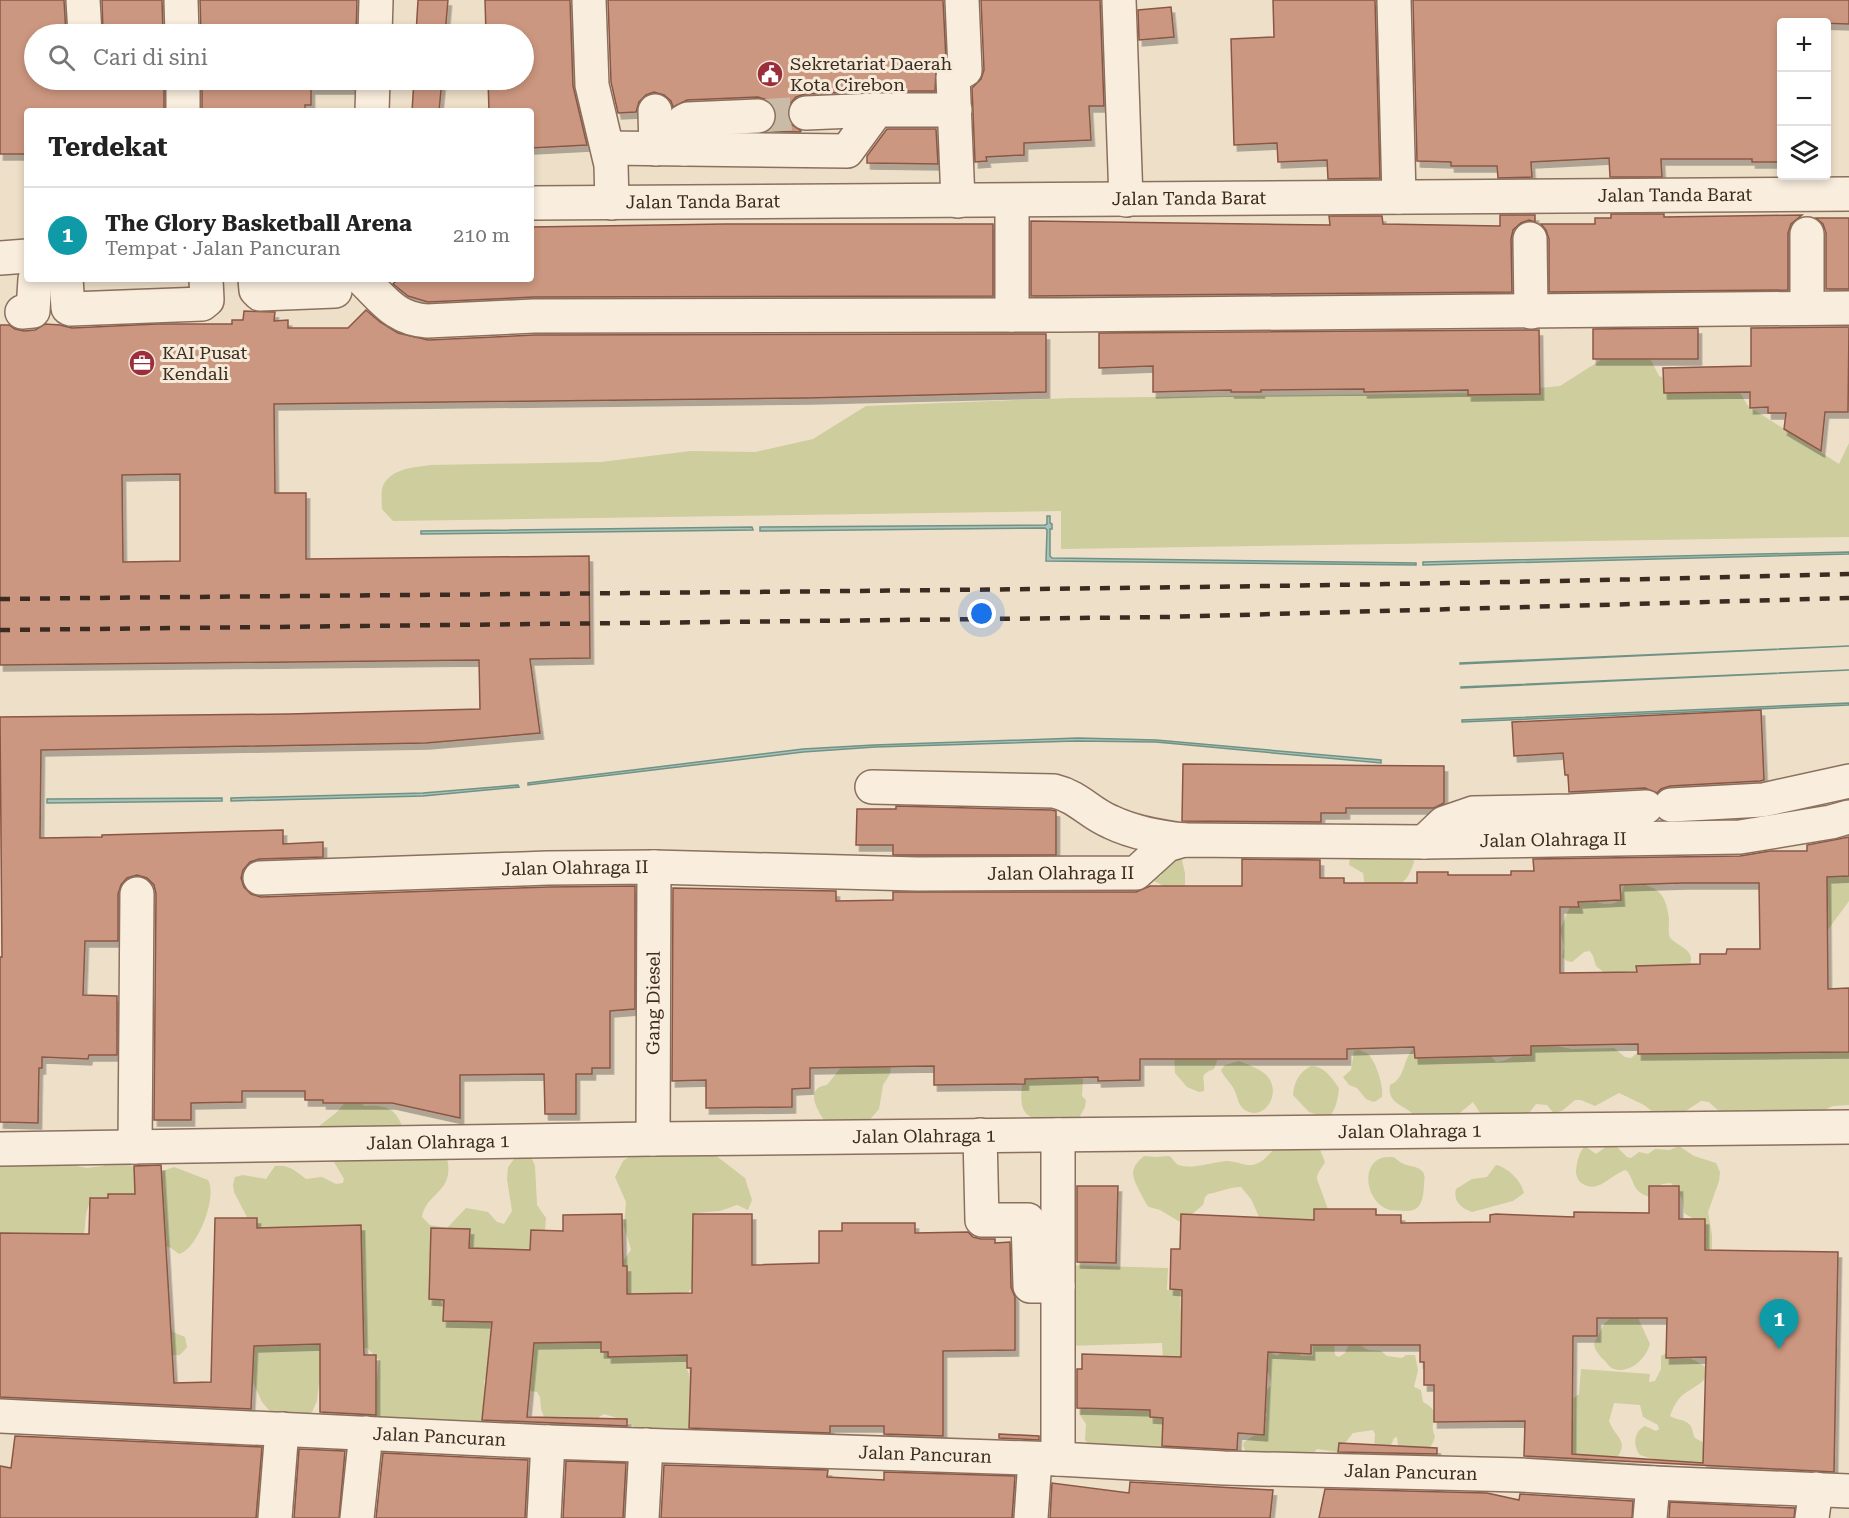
<!DOCTYPE html>
<html lang="id">
<meta charset="utf-8">
<style>
body{margin:0;font-family:"Roboto Serif",serif;background:#f2f2f2;color:#222}
.controls{position:absolute;right:18px;top:18px;display:grid;overflow:hidden;border-radius:6px;box-shadow:0 3px 9px #0003}
.controls button{width:54px;height:54px;display:grid;place-items:center;padding:0;border:0;border-bottom:2px solid #e0e0e0;background:#fff;color:#222;font:30px sans-serif}
.you{position:absolute;left:982px;top:614px;width:21px;height:21px;margin:-15px;border:4px solid #fff;border-radius:50%;background:#1a73e8;box-shadow:0 0 0 9px #1a73e833}
.badge{display:grid;place-items:center;width:39px;height:39px;border-radius:50%;background:#0b8043;color:#fff;font-size:20px;font-weight:700}
.pin{position:absolute;translate:-50% -50px;filter:drop-shadow(0 2px 3px #0008)}
.pin::after{content:'';position:absolute;top:32px;width:21px;height:18px;background:inherit;clip-path:polygon(0 0,100% 0,50% 100%)}
.list{margin:0;padding:0;list-style:none}
h2{display:flex;justify-content:space-between;align-items:center;height:78px;margin:0;padding:0 24px;font-size:26px}
h2 small{font-size:20px;font-weight:400;color:#767676}
.list li{display:grid;grid-template-columns:39px 1fr auto;gap:18px;align-items:center;box-sizing:border-box;height:96px;padding:0 24px;border-top:2px solid #e0e0e0}
.list b{display:block;font-size:22px;white-space:nowrap}
.list p{margin:0;font-size:20px;white-space:nowrap;color:#767676}
.list em{font-size:20px;font-style:normal;color:#767676}
.icon{flex:none;width:33px;height:33px;fill:none;stroke:currentColor;stroke-width:2;stroke-linecap:round;stroke-linejoin:round}
.map{position:relative;flex:none;width:1849px;height:1518px;overflow:hidden}
.search{position:absolute;background:#fff;box-shadow:0 3px 9px #0003;left:24px;top:24px;width:510px;height:66px;display:flex;align-items:center;gap:15px;box-sizing:border-box;padding:0 21px;border-radius:33px;color:#767676;font-size:22px}
.panel{position:absolute;background:#fff;box-shadow:0 3px 9px #0003;left:24px;top:108px;width:510px;height:174px;border-radius:6px}
.map>svg:first-child{display:block}
.green{fill:#cdcd9d;fill-rule:evenodd}
.water{fill:#aac3b9;stroke:#709285;stroke-width:1.5}
.building{fill:#cc9780;stroke:#8a5744;stroke-width:1.5;fill-rule:evenodd;filter:url(#shadow)}
.lines{fill:none;stroke-linecap:round;stroke-linejoin:round}
.minor-tunnel{stroke:#cabba7;stroke-width:33;stroke-dasharray:33 16;stroke-linecap:butt}
.minor-casing{stroke:#8b705e;stroke-width:36}
.minor{stroke:#f9eddd;stroke-width:33}
.rail{stroke:#3c2b21;stroke-width:4.5;stroke-dasharray:10 10;stroke-linecap:butt}
.labels{text-anchor:middle;stroke-width:6;stroke-linejoin:round;paint-order:stroke}
.poi-label{font-size:18px;fill:#3c2b21;stroke:#f6ead9;text-anchor:start}
.street-label{font-size:18px;fill:#3c2b21;stroke:#f6ead9}
</style>
<div class="map">
<svg width="1849" height="1518" viewBox="0 0 1849 1518">
<defs>
<filter id="shadow"><feDropShadow dx="3.5" dy="6" stdDeviation="0" flood-color="#0004"/></filter>
</defs>
<rect width="100%" height="100%" fill="#eedfc9"/>
<g class="green">
<path d="M1630 346 1647 352 1659 376 1698 392 1739 391 1748 406 1839 464 1849 443V537L1061 549V511L393 521 382 509C382 503 381 494 382 489 388 468 415 467 432 465L601 462 691 451 755 452 813 439 866 406 1072 398 1486 393 1560 386 1601 360Z"/>
<path d="M1181 855 1185 874V944L1216 1046 1217 1061 1214 1069C1198 1075 1205 1077 1204 1091L1199 1092 1187 1087 1175 1073 1166 887 1154 881 1157 877 1161 876 1163 863Z"/>
<path d="M1360 856H1413L1414 862C1405 890 1392 889 1366 895L1363 873 1349 865 1350 858Z"/>
<path d="M1849 863V901L1827 931 1786 889Z"/>
<path d="M1628 883C1655 884 1666 891 1669 919 1669 926 1668 932 1670 938 1682 949 1699 951 1687 970L1606 974 1596 966 1593 956 1590 951 1584 952 1572 962 1567 961 1562 957 1564 946 1560 930 1572 902C1573 902 1581 899 1582 899 1595 899 1605 909 1618 901L1624 886Z"/>
<path d="M1526 1039 1571 1049 1614 1048 1625 1057 1631 1058 1636 1054 1642 1045 1849 1052V1105L1833 1106 1818 1113 1761 1120C1756 1117 1750 1110 1744 1110 1740 1110 1739 1112 1735 1113 1724 1117 1716 1109 1709 1102L1701 1101 1678 1116 1657 1115 1644 1105 1619 1093 1595 1106 1581 1100H1575L1563 1110 1554 1114 1547 1105 1536 1104 1526 1117 1482 1116 1473 1102 1461 1112 1452 1117 1414 1115C1403 1104 1387 1104 1390 1085 1406 1078 1402 1061 1413 1049L1419 1048 1433 1056 1444 1058 1486 1050 1496 1062C1512 1061 1519 1052 1526 1039Z"/>
<path d="M1359 1050C1361 1051 1366 1052 1368 1054 1376 1061 1384 1087 1382 1097L1374 1102 1366 1099 1357 1088 1349 1085 1343 1077 1351 1070 1354 1051Z"/>
<path d="M851 1055 892 1062 890 1074 883 1085 879 1109 867 1123 827 1124C818 1112 803 1088 827 1085Z"/>
<path d="M1239 1061C1248 1065 1262 1069 1268 1077 1282 1095 1263 1122 1245 1110 1237 1104 1238 1097 1234 1089 1230 1082 1224 1077 1221 1070L1225 1065Z"/>
<path d="M1311 1066C1324 1066 1332 1078 1339 1088 1338 1098 1336 1112 1327 1118L1309 1112 1293 1095C1294 1082 1299 1072 1311 1066Z"/>
<path d="M1077 1067 1083 1078 1082 1096 1086 1100 1085 1107 1076 1123C1030 1119 1013 1125 1025 1070Z"/>
<path d="M347 1100H359L364 1106C390 1104 399 1111 405 1136L447 1158C455 1193 426 1192 422 1217L430 1225 447 1228 466 1208 488 1212 497 1222 504 1224 512 1211 507 1179 508 1167 518 1154 525 1155 532 1159 535 1166 537 1205 546 1218 544 1242 599 1329 604 1351 609 1355 641 1315 614 1274 631 1250 624 1226 626 1202 615 1177 623 1161 633 1154 711 1152 745 1178 752 1200 748 1210 737 1205 720 1211 696 1213 693 1230 698 1282 689 1291 684 1308 687 1343 686 1367 693 1384 695 1424 692 1430 687 1432 646 1433 620 1419 604 1414 599 1417 602 1428 552 1438 541 1409 540 1397 537 1392 531 1391 516 1398 491 1372 484 1381 488 1409 482 1432 402 1449C394 1460 385 1474 373 1478L351 1419 377 1378 379 1360 367 1348 344 1345 334 1366 319 1383 317 1401 312 1412 307 1415 274 1416 262 1402 247 1369V1217L234 1192 233 1185 235 1177 243 1175 266 1179 275 1166C288 1164 296 1171 306 1179L322 1177 336 1184 343 1183 344 1179 334 1162 349 1148 319 1131 318 1127 337 1112ZM442 1253 447 1313 437 1295Z"/>
<path d="M1279 1144 1319 1147 1325 1162C1322 1168 1317 1172 1317 1179L1329 1212 1327 1223 1260 1219 1251 1199 1241 1187C1229 1187 1220 1192 1208 1194L1205 1197 1203 1205 1191 1215 1185 1225 1160 1210 1149 1207C1145 1203 1144 1199 1141 1194 1133 1178 1127 1170 1144 1156L1156 1157 1169 1156C1173 1158 1175 1164 1179 1165 1191 1170 1214 1162 1226 1161 1236 1160 1248 1169 1258 1163 1266 1160 1273 1149 1279 1144Z"/>
<path d="M1585 1146 1596 1154 1607 1146 1617 1147 1627 1157 1631 1158 1639 1152 1648 1154 1655 1149 1670 1150 1679 1146 1694 1156 1716 1163 1720 1172 1719 1181 1708 1212 1712 1235V1249L1716 1257 1713 1280 1694 1222 1692 1218 1684 1213 1682 1198 1671 1183 1662 1184 1650 1197C1631 1192 1636 1181 1626 1170 1612 1173 1599 1194 1583 1184 1579 1182 1577 1178 1576 1173 1576 1164 1579 1152 1585 1146Z"/>
<path d="M115 1156 149 1176 174 1167 208 1180C218 1197 197 1250 179 1254L171 1248 166 1246 93 1199C83 1211 87 1224 83 1238L0 1233V1167L7 1165H72L87 1168 103 1166Z"/>
<path d="M1393 1157C1396 1158 1398 1161 1400 1162 1407 1167 1416 1165 1422 1171 1426 1175 1424 1180 1424 1185 1423 1197 1423 1211 1406 1211 1398 1210 1390 1212 1383 1207 1368 1198 1361 1169 1379 1159 1383 1157 1388 1157 1393 1157Z"/>
<path d="M1496 1165C1508 1167 1522 1182 1524 1193L1513 1201 1472 1212C1461 1208 1453 1201 1456 1189L1472 1179 1487 1177Z"/>
<path d="M1067 1265 1168 1268 1167 1290H1180L1181 1315H1192L1277 1356 1292 1344 1295 1345 1301 1356H1313V1340L1334 1343 1335 1355 1339 1357 1345 1353 1350 1342H1355L1368 1350 1381 1351 1387 1356 1402 1358 1406 1355H1415L1418 1370 1414 1387 1421 1390 1423 1402C1442 1412 1431 1418 1433 1430 1434 1437 1436 1433 1434 1440 1431 1448 1425 1453 1421 1461L1400 1458 1397 1437 1394 1438 1388 1453H1380L1374 1447 1375 1434 1373 1430 1353 1433 1338 1452 1317 1449 1312 1455 1247 1454 1243 1446 1244 1442 1258 1433 1267 1415 1265 1412 1266 1391 1271 1385 1269 1373 1163 1361 1162 1343 1066 1346Z"/>
<path d="M1616 1313 1638 1318 1650 1344C1646 1358 1631 1374 1614 1369 1610 1368 1607 1363 1604 1360 1599 1355 1595 1351 1594 1344L1604 1324Z"/>
<path d="M169 1323 173 1332 185 1337 187 1347 180 1355 157 1356Z"/>
<path d="M1668 1352 1685 1355 1706 1367V1378C1688 1395 1680 1389 1670 1416 1676 1420 1684 1419 1689 1424 1693 1427 1692 1433 1695 1438L1706 1444 1703 1464 1667 1463 1640 1455C1633 1446 1633 1432 1645 1426L1656 1431 1659 1429 1658 1425 1643 1417 1640 1405 1614 1403 1609 1421C1615 1438 1631 1441 1615 1460 1598 1459 1584 1469 1569 1453L1572 1399 1579 1394 1581 1369 1650 1374 1649 1382 1655 1381 1661 1369V1356Z"/>
<path d="M1083 1399 1157 1411 1189 1447V1451L1090 1446 1085 1440 1086 1424 1080 1415Z"/>
</g>
<g class="water">
<path d="M1047 516H1050V523L1052 524V529H1050V556L1052 558 1416 563V565L1046 561 1047 530 1045 528 760 531V527L1045 525 1047 524Z"/>
<path d="M752 527 753 530 421 534V531Z"/>
<path d="M1849 552V554L1423 565V562Z"/>
<path d="M1849 646 1460 664V663Z"/>
<path d="M1849 670 1461 688V687Z"/>
<path d="M1849 703V705L1462 722V720Z"/>
<path d="M1078 738 1156 740 1381 760V763L1156 742 1077 741 875 747 803 752 528 785V783L803 749 874 745Z"/>
<path d="M518 785 519 787 423 796 231 801V798L423 793Z"/>
<path d="M222 798V801L47 803V799Z"/>
</g>
<g class="building">
<path d="M0 0H64L66 34H34V80H164V111H27V154H0Z"/>
<path d="M102 0H162L163 34H103Z"/>
<path d="M200 0H357L356 34H201Z"/>
<path d="M418 0H448L445 34H416Z"/>
<path d="M485 0H570L573 86 587 145 531 148V111H489L488 80H524V34H486Z"/>
<path d="M608 0H943L946 60 936 69 935 91H876L805 94 796 97 789 105 787 114 791 124 801 131 800 132 769 131 775 124 777 116 774 106 767 100 758 97 687 100 673 107 671 101 664 95 654 92 646 95 639 102 636 112 618 113 611 82Z"/>
<path d="M981 0H1100L1104 106H1089L1091 140 1024 143V155L986 157 987 161 975 162 972 88 981 79 984 70Z"/>
<path d="M1273 0H1375L1380 178 1328 179 1327 160 1278 162 1277 143 1234 145 1231 39 1274 37Z"/>
<path d="M1413 0H1849V24L1782 22V162H1752V159H1661L1662 177H1610L1609 158 1531 162 1532 177 1498 178 1497 166H1451V162L1417 161Z"/>
<path d="M1171 7 1174 37 1139 40 1138 10Z"/>
<path d="M202 80H354V88H311V105H305V111H202Z"/>
<path d="M414 80H442L439 111H412Z"/>
<path d="M887 129H936L938 164 867 163V156Z"/>
<path d="M1611 214H1664V217L1802 215 1791 224 1788 233V290L1549 292V239L1546 230 1541 224H1595V218H1611Z"/>
<path d="M1500 215H1535V222L1529 220 1521 223 1513 230 1511 239 1512 292 1031 296V221L1330 225 1329 216H1382L1383 224 1500 226Z"/>
<path d="M1816 218H1849V289H1826V233L1823 224Z"/>
<path d="M725 224H993V296L534 297 428 302 408 296 393 284 398 279H531V227Z"/>
<path d="M366 310 380 322 398 333 428 340 534 335 1046 334V392L809 398 274 404 275 493H306V559L589 556 590 658 530 659 540 733 426 743 41 750 40 838 102 837V835L283 830V844L323 842V857L259 859 250 862 243 870 241 878 244 887 251 894 261 897 548 887 635 886V1009L610 1011V1068H592V1074H576V1114H545L544 1074 460 1075V1118L392 1103H323V1100H305V1091H242V1102L191 1103V1120H154L156 894 154 885 147 878 137 875 127 878 121 885 118 894V941H85L83 995 117 996V1055H89L88 1059 42 1057V1068H39L38 1123 0 1122V957H2L0 717 289 714 480 709 479 660 0 665V325H9L15 329 24 331 35 330 45 324 60 325 72 328 157 324H232V320H243L244 311 275 312 274 321 288 320V328H348ZM180 474V561L123 562 122 475Z"/>
<path d="M1849 327 1848 412H1825L1821 451 1784 429 1786 413H1768V407L1750 408V392L1664 393 1663 368 1751 366V328Z"/>
<path d="M1698 328V359H1593V329Z"/>
<path d="M1526 330H1539L1540 394 1468 395V390L1364 392V389L1261 390V392H1231V390L1153 392V366L1099 368V333Z"/>
<path d="M1761 710 1764 780 1760 781 1670 786 1661 789 1657 793 1645 788 1569 792 1568 775H1565L1563 753 1514 756 1512 722Z"/>
<path d="M1183 764 1444 766V803L1434 808H1346V813H1321V822L1182 821Z"/>
<path d="M896 806 1051 810 1056 811V855H893V845H856L857 809H896Z"/>
<path d="M1849 837V876L1827 877 1828 989 1849 988V1052L1638 1054V1044L1531 1046V1055L1415 1058 1414 1047 1347 1049V1059H1140V1080L1098 1081V1077L1025 1079V1084L934 1085V1066L810 1068V1088L792 1089V1107L706 1108V1080L672 1081 673 888 836 891V901L893 900V892H1136L1150 886H1242V859L1320 860V878H1344V883H1417V872H1448V875H1511V871H1534L1533 859 1740 856 1770 851H1807V845ZM1683 883H1759L1760 949H1727L1726 954H1700V964L1636 966 1637 972 1560 973V907H1579L1578 902 1621 900 1620 885Z"/>
<path d="M161 1165 174 1383 211 1382 215 1218H257V1228L361 1225 364 1355H376V1415L320 1412V1344L254 1346 251 1409 0 1397V1233L89 1234 90 1198H108V1194H135L134 1166Z"/>
<path d="M1077 1186H1118L1116 1263 1077 1262Z"/>
<path d="M1649 1186H1679V1219H1705V1250L1838 1252 1834 1472 1524 1456 1525 1421 1434 1422V1385H1424V1362H1420V1345H1311V1354L1268 1352 1264 1435 1238 1433 1237 1450 1162 1446 1163 1418 1150 1417V1410L1077 1408V1369H1082V1354L1181 1357 1182 1290 1170 1289 1171 1249H1180L1181 1214 1314 1220V1209H1376V1215H1401V1223L1490 1222V1215L1496 1214 1574 1217V1212L1649 1213ZM1597 1318H1667L1666 1358 1706 1357 1703 1463 1572 1454 1573 1336H1597Z"/>
<path d="M622 1214 623 1266H627V1294L692 1293 693 1214H752V1265L819 1263V1231H842V1223H915V1233L968 1232 973 1237 981 1239H995V1243L1010 1242 1011 1287 1015 1297V1350L943 1351V1436L884 1434V1426H830V1433L689 1428 691 1368H687V1355L608 1357V1352H601V1342L534 1343 527 1417 627 1419V1426L482 1420 492 1322 443 1321 444 1300 429 1299 431 1228 470 1229 469 1248 530 1250 531 1230 563 1231V1215Z"/>
<path d="M999 1434 1039 1436V1440L999 1438Z"/>
<path d="M15 1436 262 1447 256 1518H0V1466L11 1468Z"/>
<path d="M1339 1443 1437 1448V1454L1338 1452Z"/>
<path d="M299 1449 345 1451 339 1518H294Z"/>
<path d="M383 1453 528 1460 525 1518H376Z"/>
<path d="M566 1461 626 1463 623 1518H563Z"/>
<path d="M664 1465 828 1470 827 1477 884 1480V1472L1015 1476 1012 1518H661Z"/>
<path d="M1130 1482 1273 1490 1270 1518H1050L1052 1483 1129 1493Z"/>
<path d="M1325 1489 1487 1493 1519 1500 1520 1494 1633 1501 1632 1518H1319Z"/>
<path d="M1670 1502 1795 1508 1794 1518H1669Z"/>
</g>
<g class="lines">
<path class="minor-tunnel" d="M758 116 806 113"/>
<defs>
<g id="minor">
<path d="M83 0 85 34"/>
<path d="M181 0 182 34"/>
<path d="M589 0 592 85 611 165 612 203"/>
<path d="M1119 0 1126 200"/>
<path d="M1394 0 1399 197"/>
<path d="M375 34 376 0"/>
<path d="M183 80V111"/>
<path d="M372 111 373 80"/>
<path d="M655 111 656 149"/>
<path d="M806 113 877 110"/>
<path d="M608 148 847 151 877 110H955"/>
<path d="M684 149V121L688 119 758 116"/>
<path d="M958 201 953 77 965 70 962 0"/>
<path d="M1012 201V315"/>
<path id="s1" d="M531 203 1849 194"/>
<path d="M1807 234V308"/>
<path d="M1530 239 1531 312"/>
<path d="M0 258 27 256"/>
<path d="M66 279 68 308 71 309 202 304 207 300 206 279"/>
<path d="M255 279 256 290 260 294 335 291"/>
<path d="M362 279C384 300 395 319 427 321L534 316 1060 315 1849 308"/>
<path d="M22 312 33 311 35 279"/>
<path d="M872 787 1054 791C1079 797 1089 813 1111 822 1134 833 1159 837 1184 840"/>
<path d="M1671 805 1763 800 1849 781"/>
<path d="M1424 842 1444 823 1473 813 1570 811 1646 807"/>
<path id="s2" d="M260 878 548 868 654 867 917 874 1136 873 1167 845 1184 840 1424 842 1740 837 1831 822 1849 817"/>
<path d="M980 1135 982 1220H1028L1030 1286H1058"/>
<path id="s3" d="M653 1139 654 867"/>
<path d="M135 1147 137 894"/>
<path id="s4" d="M0 1149 653 1139 1849 1127"/>
<path id="s5" d="M0 1416 548 1442 1058 1459 1224 1468 1521 1475 1653 1483 1849 1491"/>
<path d="M1058 1459V1135"/>
<path d="M275 1518 282 1429"/>
<path d="M357 1518 366 1433"/>
<path d="M544 1518 548 1442"/>
<path d="M642 1518 646 1445"/>
<path d="M1031 1518 1035 1459"/>
<path d="M1650 1518 1653 1483"/>
<path d="M1812 1518 1816 1489"/>
</g>
</defs>
<use href="#minor" class="minor-casing"/>
<use href="#minor" class="minor"/>
<g class="rail">
<path d="M0 599C616 592 1233 591 1849 574"/>
<path d="M0 630 1166 617 1849 598"/>
</g>
</g>
<defs>
<symbol id="civic-disc" viewBox="-11 -11 22 22"><circle r="9.5" fill="#9a2e3b" stroke="#f6ead9"/><path d="M-.6-6.5H3V-4.5H.6V-3L4-1V1h2V6H-6V1h2V-1L-.6-3ZM-1.2 2.5V6h2.4V2.5Z" fill="#fff"/></symbol>
<symbol id="office-disc" viewBox="-11 -11 22 22"><circle r="9.5" fill="#9a2e3b" stroke="#f6ead9"/><path d="M-6-3h4V-5.5h4V-3h4V5H-6ZM-1-4.5V-3h2v-1.5ZM-6 0V1H6V0Z" fill="#fff"/></symbol>
</defs>
<g fill-rule="evenodd">
<use href="#civic-disc" x="755" y="59" width="30" height="30"/>
<use href="#office-disc" x="127" y="348" width="30" height="30"/>
</g>
<g class="labels">
<g class="poi-label">
<text x="790" y="70">Sekretariat Daerah<tspan x="790" dy="21">Kota Cirebon</tspan></text>
<text x="162" y="359">KAI Pusat<tspan x="162" dy="21">Kendali</tspan></text>
</g>
<g class="street-label">
<text dy="6" stroke="none"><textPath href="#s1" startOffset="1144">Jalan Tanda Barat</textPath></text>
<text dy="6" stroke="none"><textPath href="#s1" startOffset="658">Jalan Tanda Barat</textPath></text>
<text dy="6" stroke="none"><textPath href="#s1" startOffset="172">Jalan Tanda Barat</textPath></text>
<text dy="6" stroke="none"><textPath href="#s2" startOffset="1305">Jalan Olahraga II</textPath></text>
<text dy="6" stroke="none"><textPath href="#s2" startOffset="315">Jalan Olahraga II</textPath></text>
<text dy="6" stroke="none"><textPath href="#s2" startOffset="801">Jalan Olahraga II</textPath></text>
<text dy="6" stroke="none"><textPath href="#s3" startOffset="136">Gang Diesel</textPath></text>
<text dy="6" stroke="none"><textPath href="#s4" startOffset="1410">Jalan Olahraga 1</textPath></text>
<text dy="6" stroke="none"><textPath href="#s4" startOffset="924">Jalan Olahraga 1</textPath></text>
<text dy="6" stroke="none"><textPath href="#s4" startOffset="438">Jalan Olahraga 1</textPath></text>
<text dy="6" stroke="none"><textPath href="#s5" startOffset="440">Jalan Pancuran</textPath></text>
<text dy="6" stroke="none"><textPath href="#s5" startOffset="926">Jalan Pancuran</textPath></text>
<text dy="6" stroke="none"><textPath href="#s5" startOffset="1412">Jalan Pancuran</textPath></text>
</g>
</g>
</svg>
<div class="controls">
<button>+</button>
<button>−</button>
<button><svg class="icon" aria-label="layers" viewBox="0 0 24 24"><path d="M12 4l9 5-9 5-9-5zM3 14l9 5 9-5"/></svg></button>
</div>
<div class="you"></div>
<div class="pin badge" style="left:1779px;top:1349px;background:#0f9aa8">1</div>
<div class="search"><svg class="icon" aria-label="search" viewBox="0 0 24 24"><circle cx="10" cy="10" r="6"/><path d="M15 15l6 6"/></svg>Cari di sini</div>
<section class="panel">
<h2>Terdekat<small></small></h2>
<ul class="list">
<li><span class="badge" style="background:#0f9aa8">1</span><div><b>The Glory Basketball Arena</b><p>Tempat · Jalan Pancuran</p></div><em>210 m</em></li>
</ul>
</section>
</div>
